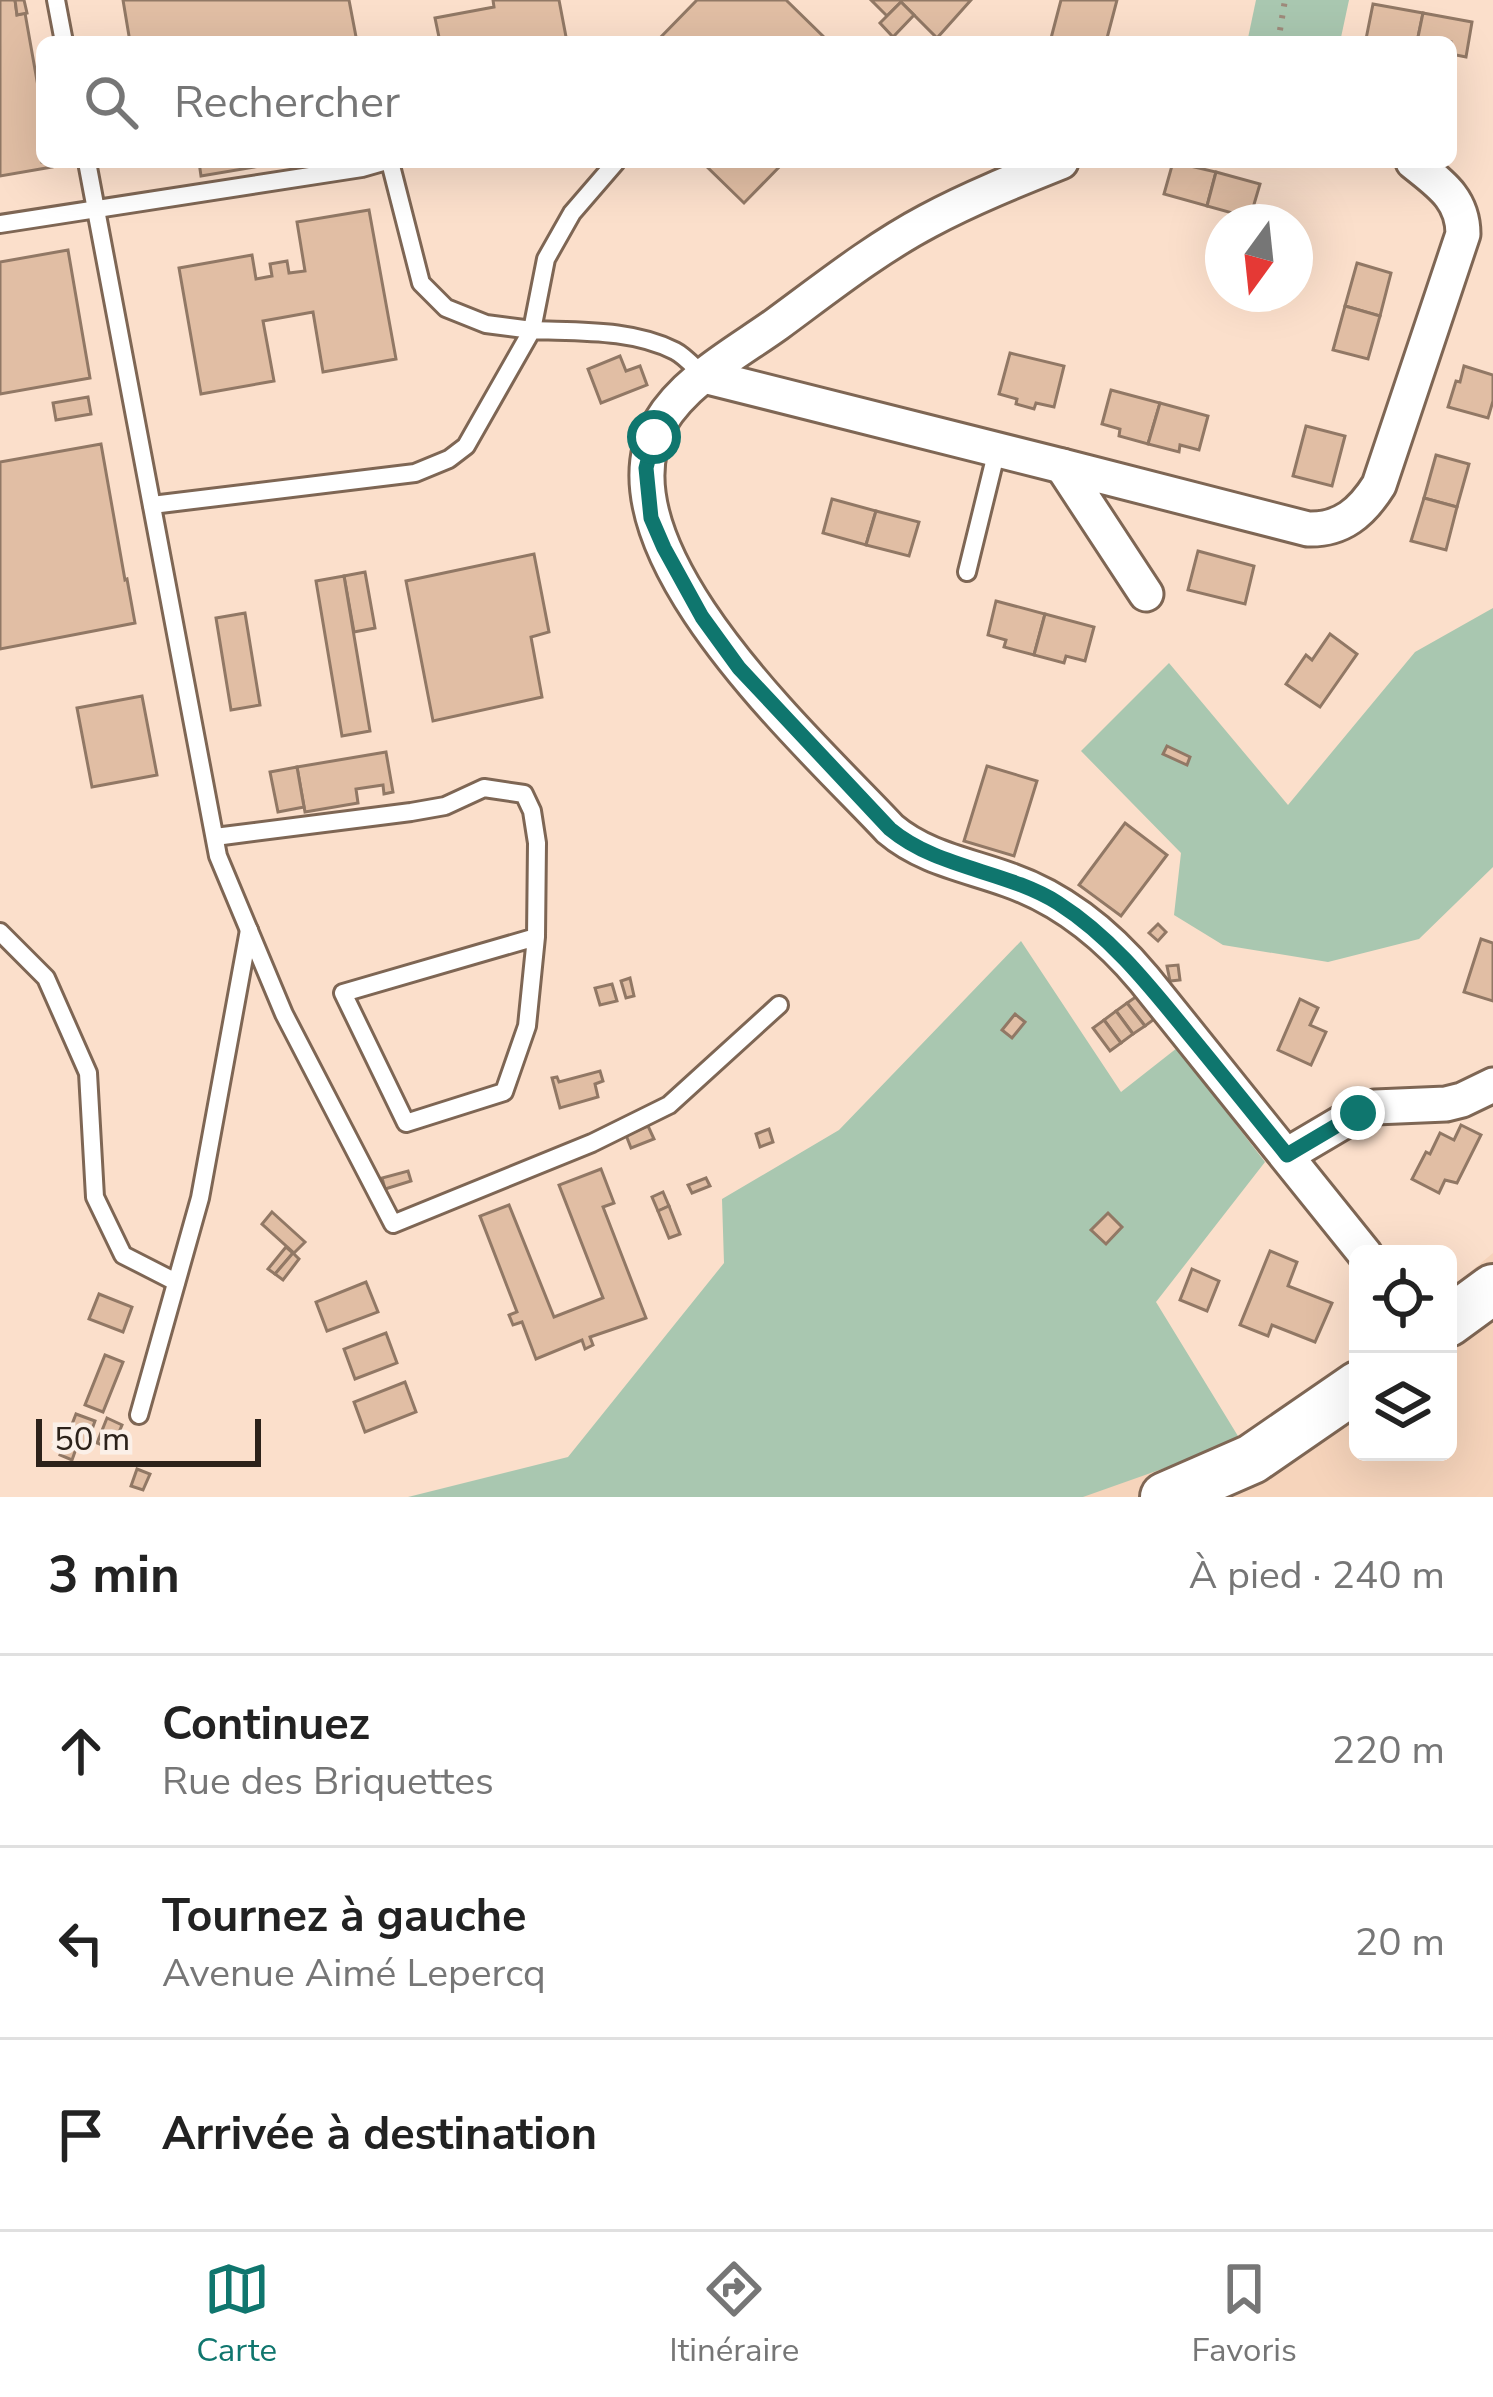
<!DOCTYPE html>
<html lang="fr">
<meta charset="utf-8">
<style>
body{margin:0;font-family:"Nunito Sans",sans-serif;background:#f2f2f2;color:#222}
.controls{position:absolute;right:36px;bottom:36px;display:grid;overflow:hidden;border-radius:18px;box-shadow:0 12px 48px #0002}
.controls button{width:108px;height:108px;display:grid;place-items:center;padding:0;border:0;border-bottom:3px solid #e0e0e0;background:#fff;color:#222;font:60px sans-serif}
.compass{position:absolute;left:1205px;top:204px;width:108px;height:108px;border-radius:50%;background:#fff;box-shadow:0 12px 48px #0002;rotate:195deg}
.scale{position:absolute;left:36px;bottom:30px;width:225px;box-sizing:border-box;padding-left:12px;border:6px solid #2c221a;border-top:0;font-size:33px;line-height:42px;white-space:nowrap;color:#2c221a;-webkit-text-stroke:9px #fbf0e8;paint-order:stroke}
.stop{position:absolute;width:36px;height:36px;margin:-27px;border:9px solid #0f766e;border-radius:50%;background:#fff}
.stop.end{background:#0f766e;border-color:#fff;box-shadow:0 3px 12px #0008}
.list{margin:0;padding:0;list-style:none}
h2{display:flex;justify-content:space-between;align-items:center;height:156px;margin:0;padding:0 48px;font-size:51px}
h2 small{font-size:39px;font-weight:400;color:#767676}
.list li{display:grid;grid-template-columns:78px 1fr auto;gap:36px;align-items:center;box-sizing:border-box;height:192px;padding:0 48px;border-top:3px solid #e0e0e0}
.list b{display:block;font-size:45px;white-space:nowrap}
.list p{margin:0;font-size:39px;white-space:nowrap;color:#767676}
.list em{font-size:39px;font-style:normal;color:#767676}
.icon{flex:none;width:66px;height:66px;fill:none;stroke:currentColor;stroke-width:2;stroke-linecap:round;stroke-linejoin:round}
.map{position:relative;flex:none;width:1493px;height:1497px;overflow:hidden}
.search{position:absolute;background:#fff;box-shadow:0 12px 48px #0002;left:36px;right:36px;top:36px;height:132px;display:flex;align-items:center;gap:30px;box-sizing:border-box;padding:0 42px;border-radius:18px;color:#767676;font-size:45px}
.sheet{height:732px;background:#fff}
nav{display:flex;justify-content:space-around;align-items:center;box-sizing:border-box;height:168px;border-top:3px solid #e0e0e0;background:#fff;font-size:33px;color:#767676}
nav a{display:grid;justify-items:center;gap:6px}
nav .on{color:#0f766e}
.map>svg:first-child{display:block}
.built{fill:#f6d4bb}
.green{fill:#a9c7b0}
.building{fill:#e1bea4;stroke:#917865;stroke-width:3}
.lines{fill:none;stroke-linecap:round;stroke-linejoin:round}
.lane-casing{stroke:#7e6654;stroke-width:22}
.street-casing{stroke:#7e6654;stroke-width:39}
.secondary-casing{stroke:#7e6654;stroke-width:54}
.path{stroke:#9e8a7b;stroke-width:6;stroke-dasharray:3 9;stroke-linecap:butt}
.lane{stroke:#fff;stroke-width:16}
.street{stroke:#fff;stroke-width:33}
.secondary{stroke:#fff;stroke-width:48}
.route{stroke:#0f766e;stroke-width:15}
</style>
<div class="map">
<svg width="1493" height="1497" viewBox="0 0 1493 1497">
<rect width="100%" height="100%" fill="#fbdfcb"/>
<path class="built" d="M1493 1253V1497H1066L1241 1441 1358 1356V1452H1448V1290Z"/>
<g class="green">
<path d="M1256 0H1349L1340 42 1248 38Z"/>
<path d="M1493 608V867L1419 939 1328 962 1223 945 1174 915 1181 853 1081 751 1169 663 1288 805 1415 652Z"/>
<path d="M1021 941 1121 1092 1177 1048 1265 1162 1156 1302 1241 1441 1083 1497H408L568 1457 724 1263 722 1199 839 1130Z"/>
</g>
<g class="building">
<path d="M0 0H15L17 15 25 13 42 109V162H51L52 167 0 176Z"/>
<path d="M15 0H24L27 13 17 15Z"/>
<path d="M123 0H349L357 42H130Z"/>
<path d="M493 0H559L567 42H440L435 18 494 7Z"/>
<path d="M697 0H786L829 42H656Z"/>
<path d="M871 0H971L937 38 901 2 887 16Z"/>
<path d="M1061 0H1117L1106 42H1050Z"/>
<path d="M901 2 914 15 893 37 880 23Z"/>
<path d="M1373 4 1423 13 1417 42H1383L1366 39Z"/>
<path d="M1423 13 1472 22 1466 57 1451 54V42H1417Z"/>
<path d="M199 162H278V163L201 176Z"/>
<path d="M702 162H784L744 203Z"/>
<path d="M1173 162 1216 172 1207 206 1164 194Z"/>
<path d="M1216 172 1260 184 1250 218 1207 206Z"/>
<path d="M369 210 396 359 323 372 313 312 263 321 274 381 201 394 179 268 252 255 256 279 272 276 270 264 287 261 289 273 305 271 297 222Z"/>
<path d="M68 250 90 378 0 394V262Z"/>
<path d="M1357 263 1391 273 1380 316 1345 306Z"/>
<path d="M1345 306 1380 316 1368 359 1333 350Z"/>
<path d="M1010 353 1064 366 1054 407 1036 403 1034 409 1016 404 1017 399 999 394Z"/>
<path d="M620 356 626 371 640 366 647 385 601 403 588 369Z"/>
<path d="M1464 366 1493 375V401L1488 418 1448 407 1456 381 1460 382Z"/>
<path d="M1111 390 1160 403 1148 444 1119 436 1120 429 1102 424Z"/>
<path d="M88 397 91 414 56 420 53 403Z"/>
<path d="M1160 403 1208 416 1199 450 1180 445 1179 452 1148 444Z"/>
<path d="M1306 426 1345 436 1332 486 1293 476Z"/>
<path d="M101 444 125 580 127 579 135 623 0 649V462Z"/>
<path d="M1436 455 1469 464 1457 507 1424 498Z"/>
<path d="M1424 498 1457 507 1446 550 1411 541Z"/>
<path d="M832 499 876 511 866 545 823 533Z"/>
<path d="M876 511 919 522 909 556 866 545Z"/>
<path d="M1198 551 1254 566 1245 604 1188 590Z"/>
<path d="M534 554 549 632 531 637 542 697 433 721 406 581Z"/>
<path d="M365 572 375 628 354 632 344 576Z"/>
<path d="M344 576 370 731 342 736 316 581Z"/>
<path d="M996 601 1045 614 1034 655 1004 647 1006 640 988 635Z"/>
<path d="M245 613 260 705 231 710 216 618Z"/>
<path d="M1045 614 1094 627 1085 661 1066 656 1064 663 1034 655Z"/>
<path d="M1330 634 1357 654 1320 707 1286 684 1306 655 1312 660Z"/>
<path d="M142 696 157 775 92 787 77 708Z"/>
<path d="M1167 746 1190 757 1187 765 1163 754Z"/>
<path d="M386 752 393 792 384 794 383 785 356 789 358 803 305 812 297 767Z"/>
<path d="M987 766 1037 781 1014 856 964 841Z"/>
<path d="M297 767 304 807 278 812 270 772Z"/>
<path d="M1125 823 1167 855 1121 916 1079 885Z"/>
<path d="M1158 924 1166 932 1158 941 1149 933Z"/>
<path d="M1481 939 1493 943V1001L1464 992Z"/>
<path d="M1178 965 1180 980 1170 981 1167 966Z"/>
<path d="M630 978 634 996 626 998 621 981Z"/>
<path d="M612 984 617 1001 600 1005 595 988Z"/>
<path d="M1140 994 1157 1017 1145 1026 1127 1003Z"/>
<path d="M1300 999 1318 1008 1310 1025 1326 1032 1311 1065 1278 1050Z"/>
<path d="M1127 1003 1145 1026 1133 1034 1116 1011Z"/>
<path d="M1116 1011 1133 1034 1121 1043 1104 1020Z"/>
<path d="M1015 1014 1025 1022 1012 1038 1002 1030Z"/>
<path d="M1104 1020 1121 1043 1110 1051 1093 1028Z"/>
<path d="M600 1071 603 1081 595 1084 598 1097 560 1108 552 1078 557 1077 559 1082Z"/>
<path d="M1461 1125 1481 1135 1457 1183 1445 1180 1439 1193 1412 1179 1426 1152 1430 1154 1440 1133 1454 1140Z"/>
<path d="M648 1126 654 1139 631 1148 626 1135Z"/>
<path d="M769 1129 773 1142 760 1147 756 1134Z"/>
<path d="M601 1169 614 1203 603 1207 646 1318 590 1337 593 1345 585 1349 582 1340 536 1359 522 1322 513 1325 509 1315 517 1312 480 1216 509 1205 554 1317 603 1298 559 1185Z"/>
<path d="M408 1171 411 1181 385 1189 382 1178Z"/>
<path d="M706 1178 710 1186 692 1193 688 1185Z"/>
<path d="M663 1192 669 1206 658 1211 652 1197Z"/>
<path d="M669 1206 680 1234 669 1238 658 1211Z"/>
<path d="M272 1212 305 1242 294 1253 262 1224Z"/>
<path d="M1108 1213 1122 1227 1106 1244 1091 1230Z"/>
<path d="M286 1247 293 1253 275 1274 268 1269Z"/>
<path d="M1270 1251 1297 1262 1288 1286 1332 1303 1315 1342 1272 1325 1268 1336 1240 1325Z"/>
<path d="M293 1253 299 1259 283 1280 275 1274Z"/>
<path d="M1192 1269 1219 1281 1207 1311 1180 1300Z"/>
<path d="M366 1282 378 1312 327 1331 316 1302Z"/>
<path d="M99 1294 132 1307 123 1332 89 1319Z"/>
<path d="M386 1333 397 1363 355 1379 344 1349Z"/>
<path d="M105 1355 123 1362 103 1412 85 1405Z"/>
<path d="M405 1382 416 1412 365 1432 354 1402Z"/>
<path d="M76 1414 95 1421 85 1449 77 1446 72 1460 60 1455Z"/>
<path d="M107 1418 122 1425 112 1449 97 1443Z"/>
<path d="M137 1469 150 1474 143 1490 131 1486Z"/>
</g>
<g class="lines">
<defs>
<g id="lane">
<path d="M56 0 64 42"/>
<path d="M87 162 218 856 284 1014 393 1224 592 1143 669 1105 779 1005"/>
<path d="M390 162 421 283 446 308 486 324 532 330 546 259 572 213 616 162"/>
<path d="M0 224 362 168 383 162"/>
<path d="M152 505 415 473 449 459 466 446 532 330C578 332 632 329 675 351 685 356 695 368 704 376"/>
<path d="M967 572 997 450"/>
<path d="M215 837 411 812 445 806 484 788 524 794 532 811 537 843 536 937 527 1026 504 1092 406 1123 343 993 536 937"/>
<path d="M0 932 46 978 88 1073 95 1197 123 1255 176 1282"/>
<path d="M139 1415 200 1198 249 930"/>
</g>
<g id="street">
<path d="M1061 162C1016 180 971 198 928 221 875 249 826 288 777 324 738 352 685 380 660 423 591 548 813 746 890 829 924 858 968 865 1009 880 1063 899 1108 936 1144 979L1365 1254"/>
<path d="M704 376 1062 466"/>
<path d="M1146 594 1062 466 1308 529C1342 530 1362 512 1379 485L1463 234C1463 198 1439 183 1413 162"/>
<path d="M1287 1155 1358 1113 1375 1107 1446 1104 1462 1100 1493 1085"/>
</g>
<g id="secondary">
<path d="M1448 1322 1493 1289"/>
<path d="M1165 1497 1252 1459 1358 1386"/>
</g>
</defs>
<use href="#lane" class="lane-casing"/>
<use href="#street" class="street-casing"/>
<use href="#secondary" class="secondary-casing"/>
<path class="path" d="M1278 42 1285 0"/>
<use href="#lane" class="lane"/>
<use href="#street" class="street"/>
<use href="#secondary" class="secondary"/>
</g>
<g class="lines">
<path class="route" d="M654 437 646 468 651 518 664 548 702 617 739 668 890 829C938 869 1005 870 1058 903 1111 937 1148 984 1188 1033 1221 1073 1254 1114 1287 1155L1358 1113"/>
</g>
</svg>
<div class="controls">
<button><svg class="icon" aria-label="locate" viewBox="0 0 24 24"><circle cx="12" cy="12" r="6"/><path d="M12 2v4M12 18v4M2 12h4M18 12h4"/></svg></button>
<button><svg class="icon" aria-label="layers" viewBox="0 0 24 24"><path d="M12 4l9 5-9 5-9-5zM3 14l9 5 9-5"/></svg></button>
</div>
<svg class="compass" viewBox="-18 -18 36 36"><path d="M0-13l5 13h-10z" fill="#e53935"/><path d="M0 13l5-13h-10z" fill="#767676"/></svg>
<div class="scale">50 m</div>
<div class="stop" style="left:654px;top:437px"></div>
<div class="stop end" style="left:1358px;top:1113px"></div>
<div class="search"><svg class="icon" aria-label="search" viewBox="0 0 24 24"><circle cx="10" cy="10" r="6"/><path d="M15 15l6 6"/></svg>Rechercher</div>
</div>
<section class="sheet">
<h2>3 min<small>À pied · 240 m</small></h2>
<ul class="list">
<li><svg class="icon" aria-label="ahead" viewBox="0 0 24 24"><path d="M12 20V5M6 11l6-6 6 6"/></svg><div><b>Continuez</b><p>Rue des Briquettes</p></div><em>220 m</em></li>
<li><svg class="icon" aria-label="left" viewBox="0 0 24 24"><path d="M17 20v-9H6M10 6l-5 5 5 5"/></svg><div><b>Tournez à gauche</b><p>Avenue Aimé Lepercq</p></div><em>20 m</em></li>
<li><svg class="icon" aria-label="arrive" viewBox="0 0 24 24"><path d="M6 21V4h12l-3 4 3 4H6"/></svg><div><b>Arrivée à destination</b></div></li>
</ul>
</section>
<nav>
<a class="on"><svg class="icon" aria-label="map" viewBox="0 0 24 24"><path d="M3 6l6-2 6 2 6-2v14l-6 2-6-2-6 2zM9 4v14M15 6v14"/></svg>Carte</a>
<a><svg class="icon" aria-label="directions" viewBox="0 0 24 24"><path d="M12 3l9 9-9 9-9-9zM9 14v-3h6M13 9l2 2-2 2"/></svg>Itinéraire</a>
<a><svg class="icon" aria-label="saved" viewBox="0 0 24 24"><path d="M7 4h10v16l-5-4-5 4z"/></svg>Favoris</a>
</nav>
